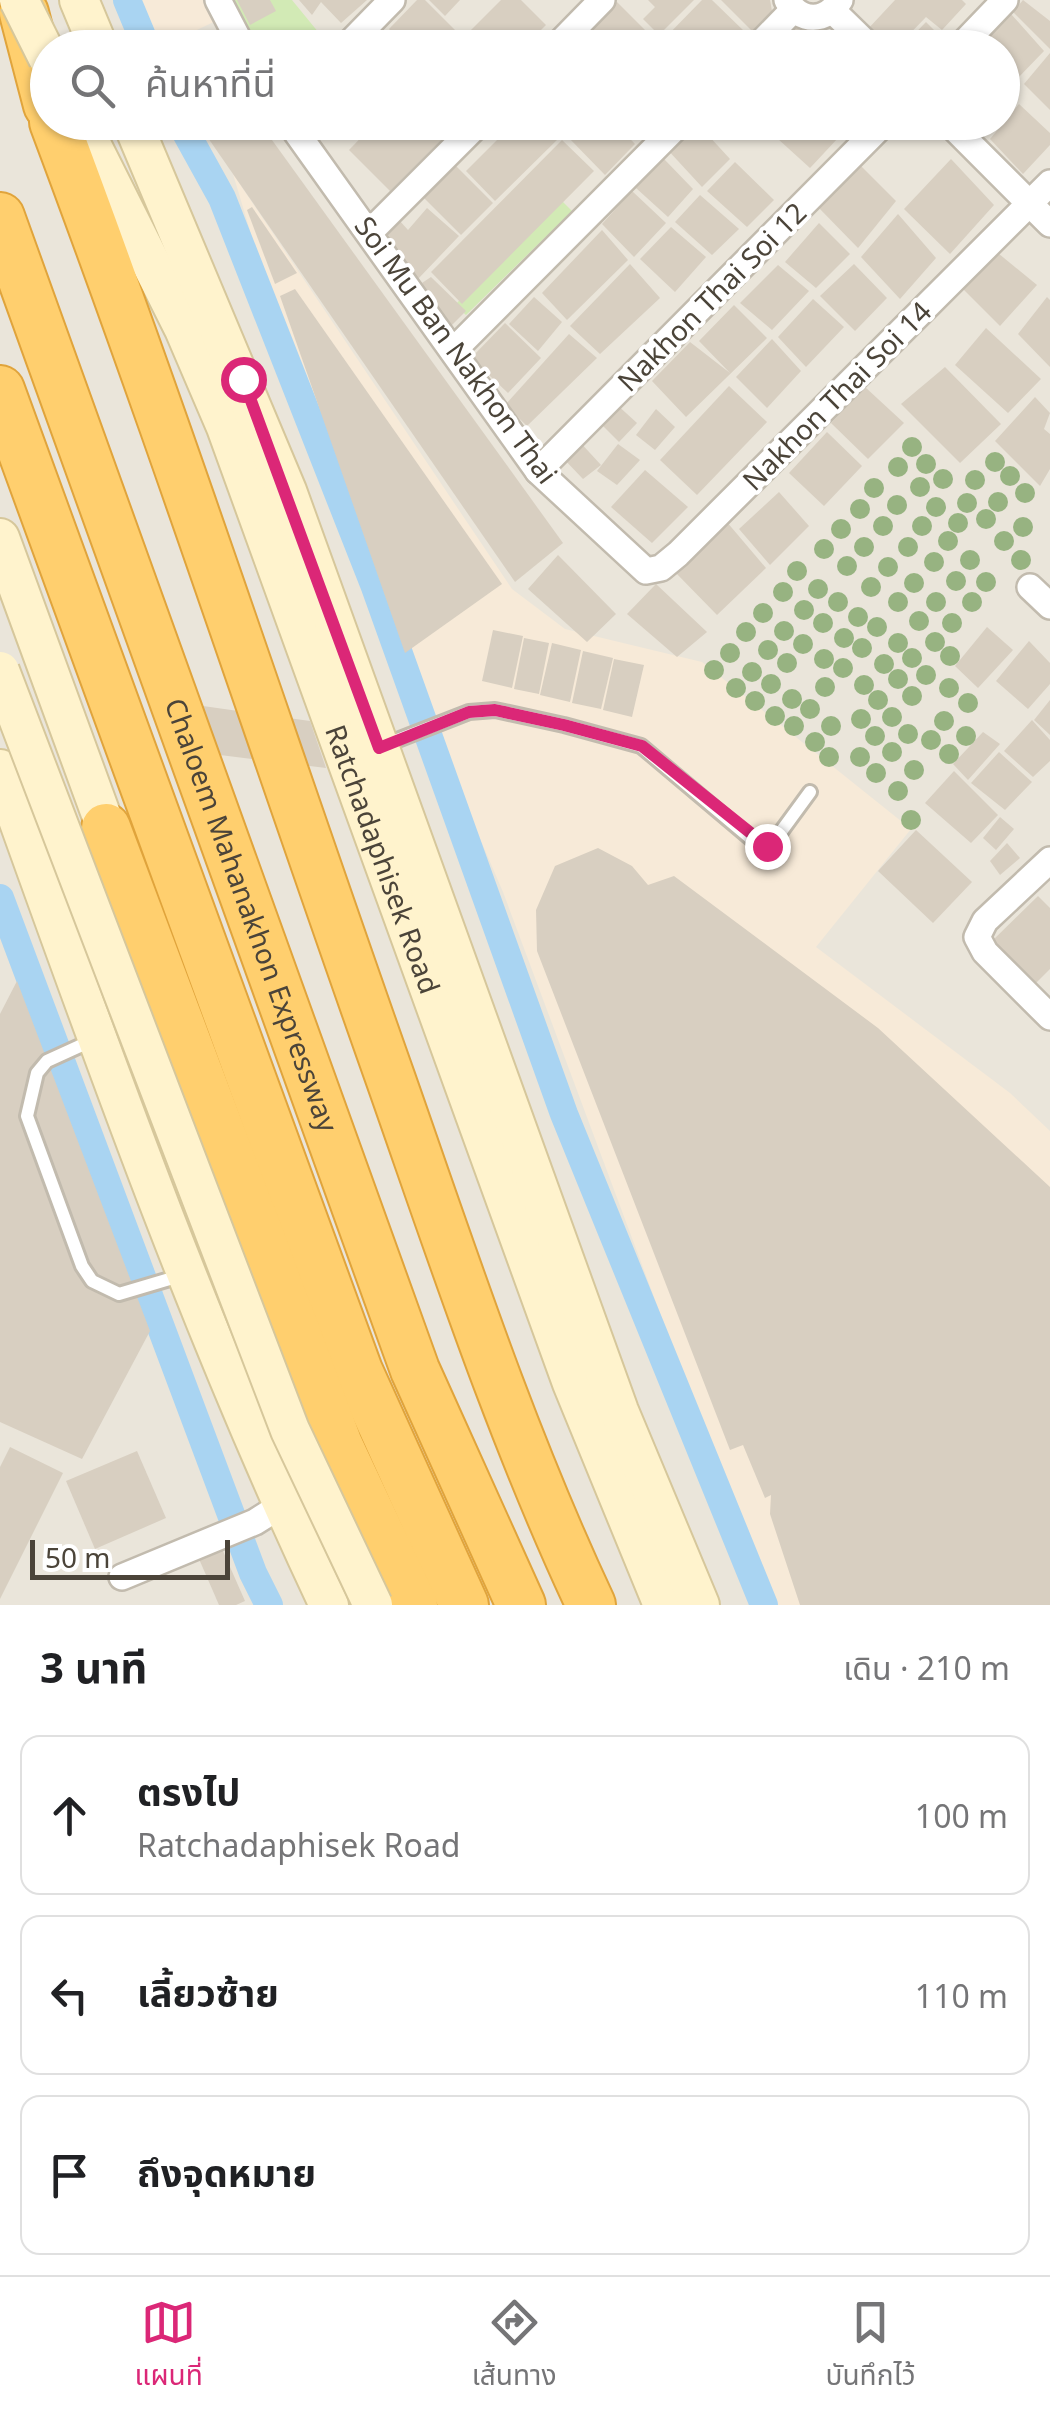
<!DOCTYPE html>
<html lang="th">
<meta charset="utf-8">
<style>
body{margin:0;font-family:"Noto Sans","Noto Sans Thai",sans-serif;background:#f6f6f6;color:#202124}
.scale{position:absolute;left:30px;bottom:25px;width:200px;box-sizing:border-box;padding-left:10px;border:5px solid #4b4439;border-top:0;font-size:28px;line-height:35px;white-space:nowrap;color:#4b4439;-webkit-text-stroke:8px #fff;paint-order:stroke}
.stop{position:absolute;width:30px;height:30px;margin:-22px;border:8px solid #db2777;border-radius:50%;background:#fff}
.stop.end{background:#db2777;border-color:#fff;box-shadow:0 2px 10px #0008}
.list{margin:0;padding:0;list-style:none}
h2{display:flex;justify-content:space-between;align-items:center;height:130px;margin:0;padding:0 40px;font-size:42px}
h2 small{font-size:32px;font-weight:400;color:#757577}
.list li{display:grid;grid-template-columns:65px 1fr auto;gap:30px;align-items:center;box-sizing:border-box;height:160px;margin:0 20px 20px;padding:0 20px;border:2px solid #e0e0e0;border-radius:20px}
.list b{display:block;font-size:38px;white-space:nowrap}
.list p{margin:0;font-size:32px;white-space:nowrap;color:#757577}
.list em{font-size:32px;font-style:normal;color:#757577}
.icon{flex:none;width:55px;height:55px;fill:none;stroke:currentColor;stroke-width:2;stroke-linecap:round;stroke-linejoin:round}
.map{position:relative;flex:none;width:1050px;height:1605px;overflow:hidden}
.search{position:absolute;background:#fff;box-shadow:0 2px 8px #0004;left:30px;right:30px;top:30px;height:110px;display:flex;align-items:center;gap:25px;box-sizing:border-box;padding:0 35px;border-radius:55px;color:#757577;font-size:38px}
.sheet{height:670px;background:#fff}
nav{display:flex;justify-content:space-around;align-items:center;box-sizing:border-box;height:140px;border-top:2px solid #e0e0e0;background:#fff;font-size:28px;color:#757577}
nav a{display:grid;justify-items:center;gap:5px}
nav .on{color:#db2777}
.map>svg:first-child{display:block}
.residential{fill:#eae5da;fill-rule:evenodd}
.commercial{fill:#f7ead8}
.green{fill:#d2eab5}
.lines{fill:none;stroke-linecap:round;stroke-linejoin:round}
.canal{stroke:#a9d4f2;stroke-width:28}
.building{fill:#d8cfc1}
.lane-casing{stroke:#c2bbae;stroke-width:18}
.street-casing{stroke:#c2bbae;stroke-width:30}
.secondary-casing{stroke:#d6c79b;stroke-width:42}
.highway-casing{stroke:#e0a43c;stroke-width:52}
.lane{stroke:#fff;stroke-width:12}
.street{stroke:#fff;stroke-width:25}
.secondary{stroke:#fff3cd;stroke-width:38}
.highway{stroke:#ffcf6e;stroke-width:48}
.secondary-bridge-casing{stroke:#d6c79b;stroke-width:42;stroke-linecap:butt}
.secondary-bridge{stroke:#fff3cd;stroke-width:38}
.tree{fill:#97b381}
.route{stroke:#db2777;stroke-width:12}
.labels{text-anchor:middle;stroke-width:8;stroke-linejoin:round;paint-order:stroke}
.street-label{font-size:28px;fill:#4b4439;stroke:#fff}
</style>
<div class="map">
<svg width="1050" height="1605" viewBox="0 0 1050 1605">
<rect width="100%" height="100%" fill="#f6f3ec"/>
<path class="residential" d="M0 0H1050V1605H0ZM48 48H1002V122H48Z"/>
<g class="commercial">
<path d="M131 0H211L220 19 161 47H151Z"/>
<path d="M233 174 512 589 565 629 702 662 911 829 816 947 1010 1093 1050 1131V1605H774L739 1525 503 892 403 660 266 284Z"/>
</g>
<g class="green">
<path d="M230 0H292L328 44 257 47Z"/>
<path d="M558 197 572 211 466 315 455 305Z"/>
</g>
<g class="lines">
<g class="canal">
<path d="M127 0 147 48"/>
<path d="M180 122 222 198 375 587 564 1114 764 1605"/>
<path d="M0 898 253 1573 269 1605"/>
</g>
</g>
<g class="building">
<path d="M237 0H270L276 11 250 25Z"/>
<path d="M299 0H367L341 23 321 2 312 15Z"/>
<path d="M417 0H425L460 35 448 48H407L389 29Z"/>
<path d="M429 0H460L445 16Z"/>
<path d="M501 0H521L546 25 523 48H481L467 34Z"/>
<path d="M648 0H694L659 35 643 19 655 7Z"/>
<path d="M702 0H712L746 33 732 48H669L662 41Z"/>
<path d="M721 0H770L772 11 752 31Z"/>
<path d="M895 0H962L966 4 942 30 926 17 896 48H883L867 30Z"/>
<path d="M1023 0 1050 21V49L1013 12Z"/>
<path d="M617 2 655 40 647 48H572Z"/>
<path d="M1011 14 1044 51 1012 84 1002 74V48H979Z"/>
<path d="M926 22 938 34 925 48H901Z"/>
<path d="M792 23 811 41 805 48H768Z"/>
<path d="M206 30 215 48H170Z"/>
<path d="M1050 53V110L1024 84Z"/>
<path d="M1019 104 1050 133V145L1023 174 990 139Z"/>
<path d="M197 122H259L563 543 515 582Z"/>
<path d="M376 122H451L455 126 390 191 349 150Z"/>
<path d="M515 122H544L559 138 495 201 466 171Z"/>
<path d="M581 122H614L635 144 605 175 567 136Z"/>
<path d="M691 122H696L730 159 702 187 666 148Z"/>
<path d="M773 122H824L839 137 810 168 767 129Z"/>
<path d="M562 140 594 171 462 304 431 272Z"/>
<path d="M664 159 693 189 668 217 636 188Z"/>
<path d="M951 159 994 205 950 254 904 209Z"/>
<path d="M735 162 774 200 747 227 707 191Z"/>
<path d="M858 163 896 201 858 248 819 208Z"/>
<path d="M455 165 493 203 461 235 423 197Z"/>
<path d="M632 191 666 223 634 257 602 224Z"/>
<path d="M700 195 739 229 712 255 675 222Z"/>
<path d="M252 207 297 273 275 284 247 210Z"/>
<path d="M427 208 459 236 418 279 386 232 399 220 408 230Z"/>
<path d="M898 214 936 258 900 299 861 257Z"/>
<path d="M819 223 850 254 816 288 785 262Z"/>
<path d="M671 227 706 257 675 292 640 259Z"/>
<path d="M602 230 628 260 567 320 542 293Z"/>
<path d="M993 249 1037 285 1000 326 959 285Z"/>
<path d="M630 264 660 298 600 354 570 326Z"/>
<path d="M854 264 887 298 855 331 820 296Z"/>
<path d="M778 265 809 291 772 330 740 303Z"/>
<path d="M431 277 466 311 449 328 422 283Z"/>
<path d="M295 289 502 584 405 653 280 296Z"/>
<path d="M534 297 562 322 538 351 509 324Z"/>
<path d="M1047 297 1050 300V367L1018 334Z"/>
<path d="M813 299 844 327 806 367 778 337Z"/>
<path d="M734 305 767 338 686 417 652 381 690 342 730 373 699 341Z"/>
<path d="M505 323 541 358 508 393 471 358Z"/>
<path d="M986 328 1041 379 1008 413 955 365Z"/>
<path d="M569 334 597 358 527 426 505 405Z"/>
<path d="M772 339 801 371 767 408 736 377Z"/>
<path d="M945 367 1001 424 960 463 901 404Z"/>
<path d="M729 386 767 422 697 495 660 460Z"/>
<path d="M865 387 904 423 868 459 831 423Z"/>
<path d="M1035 397 1050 413 1044 429 1050 434V469L1040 486 995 441Z"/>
<path d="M615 403 637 423 619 442 598 421Z"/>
<path d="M656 409 675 427 655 450 636 435Z"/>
<path d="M827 432 862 466 824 506 789 473Z"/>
<path d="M578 440 601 465 583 479 562 457Z"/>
<path d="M618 444 640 460 617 485 597 471Z"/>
<path d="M645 470 688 507 652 543 611 507Z"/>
<path d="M779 492 809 526 770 565 739 529Z"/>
<path d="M726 521 766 568 717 615 674 571Z"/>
<path d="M558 555 616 614 587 642 528 589Z"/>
<path d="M656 584 707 632 677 657 627 614Z"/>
<path d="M987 627 1013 650 978 688 955 666Z"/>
<path d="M493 630 523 636 512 688 482 681Z"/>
<path d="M524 638 549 643 539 694 514 689Z"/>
<path d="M1029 641 1050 663V684L1028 709 996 681Z"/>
<path d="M552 643 581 650 570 702 540 695Z"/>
<path d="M583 651 613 658 601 709 572 703Z"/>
<path d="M614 659 644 665 632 717 603 710Z"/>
<path d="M1050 700V735L1034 720Z"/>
<path d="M203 706 310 721 326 768 204 753Z"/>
<path d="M1032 720 1050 740V761L1033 777 1004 751Z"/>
<path d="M983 732 1000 744 968 780 953 764Z"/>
<path d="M999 752 1032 782 1005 810 971 783Z"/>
<path d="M954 771 998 815 971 843 925 803Z"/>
<path d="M1000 817 1014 829 996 850 983 838Z"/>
<path d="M916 830 972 882 933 923 878 871Z"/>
<path d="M1007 843 1020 858 1000 875 990 861Z"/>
<path d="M598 848 632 866 648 885 674 876 878 1028 1050 1187V1605H800L770 1514 771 1495 765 1498 743 1445 730 1450 537 951 536 910 555 866Z"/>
<path d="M1038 896 1050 908V969L1030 989 988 945Z"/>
<path d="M17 981 150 1331 82 1459 0 1422V1014Z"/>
<path d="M10 1447 63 1473 0 1599V1467Z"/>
<path d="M137 1451 166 1518 95 1549 66 1481Z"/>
<path d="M219 1542 245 1601 236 1605H219L196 1552Z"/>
</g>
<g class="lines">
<defs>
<g id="lane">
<path d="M382 746 469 712 495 710 564 725 641 746 761 847 772 844 810 792"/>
<path d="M93 1040 47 1061 37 1073 27 1116 82 1266 92 1281 119 1294 183 1275"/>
</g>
<g id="street">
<path d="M218 0 243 48"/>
<path d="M787 0C800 23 826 23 840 0"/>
<path d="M833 11 871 48"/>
<path d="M345 48 392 0"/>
<path d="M555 48 602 0"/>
<path d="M756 48 793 10"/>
<path d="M959 48 1005 0"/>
<path d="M289 122 538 471 646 571 661 568 678 554 1050 183"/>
<path d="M948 122 1050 224"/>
<path d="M370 232 480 122"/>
<path d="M453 351 681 122"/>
<path d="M538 471 885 122"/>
<path d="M1030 587 1050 606"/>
<path d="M1050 860 985 921 977 937 985 952 1050 1017"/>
<path d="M122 1577 255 1522 282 1505"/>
</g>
<g id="secondary">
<path d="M79 0 99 48"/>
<path id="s1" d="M80 122 184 329 226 427 572 1383 663 1605"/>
<path d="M132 122 287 491 619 1411 700 1605"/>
<path d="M0 538 106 828"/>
<path d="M0 769C101 1051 201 1335 329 1605"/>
</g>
<g id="highway">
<path d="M24 13 48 105"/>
<path d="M54 122C173 439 278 761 391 1080 453 1257 511 1435 591 1605"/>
<path id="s2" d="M0 217 415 1370 521 1605"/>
<path d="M0 390 358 1371 464 1605"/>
<path d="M106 828 338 1445 413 1605"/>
</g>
</defs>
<use href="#lane" class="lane-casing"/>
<use href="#street" class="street-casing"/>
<use href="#secondary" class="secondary-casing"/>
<use href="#highway" class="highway-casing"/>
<use href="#lane" class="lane"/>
<use href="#street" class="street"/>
<use href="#secondary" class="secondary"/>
<use href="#highway" class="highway"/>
<defs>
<g id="secondary-bridge">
<path d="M19 0 48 58"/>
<path d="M0 671 290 1430 373 1605"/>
</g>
</defs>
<use href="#secondary-bridge" class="secondary-bridge-casing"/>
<use href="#secondary-bridge" class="secondary-bridge"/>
</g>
<g class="tree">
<circle cx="912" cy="447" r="10"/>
<circle cx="995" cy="462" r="10"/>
<circle cx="926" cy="464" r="10"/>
<circle cx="898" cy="467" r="10"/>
<circle cx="1010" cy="476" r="10"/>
<circle cx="943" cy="479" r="10"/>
<circle cx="975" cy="480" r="10"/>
<circle cx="920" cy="487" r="10"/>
<circle cx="874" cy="488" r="10"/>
<circle cx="1025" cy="493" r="10"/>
<circle cx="998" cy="502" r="10"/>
<circle cx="967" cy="503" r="10"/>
<circle cx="897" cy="505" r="10"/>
<circle cx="936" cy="507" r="10"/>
<circle cx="860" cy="509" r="10"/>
<circle cx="986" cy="519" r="10"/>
<circle cx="958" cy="523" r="10"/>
<circle cx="883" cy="526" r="10"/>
<circle cx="922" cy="526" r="10"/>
<circle cx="1023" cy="527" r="10"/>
<circle cx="841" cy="529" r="10"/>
<circle cx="948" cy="541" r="10"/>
<circle cx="1004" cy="541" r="10"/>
<circle cx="864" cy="547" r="10"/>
<circle cx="908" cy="547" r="10"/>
<circle cx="824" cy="549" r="10"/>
<circle cx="970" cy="560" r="10"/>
<circle cx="1021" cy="560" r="10"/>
<circle cx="934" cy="562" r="10"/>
<circle cx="847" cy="566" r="10"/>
<circle cx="888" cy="567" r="10"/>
<circle cx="797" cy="571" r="10"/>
<circle cx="956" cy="581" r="10"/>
<circle cx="986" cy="582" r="10"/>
<circle cx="914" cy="583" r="10"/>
<circle cx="871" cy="587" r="10"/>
<circle cx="818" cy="589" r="10"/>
<circle cx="783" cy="592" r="10"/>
<circle cx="838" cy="602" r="10"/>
<circle cx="898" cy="602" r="10"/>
<circle cx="936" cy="602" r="10"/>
<circle cx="972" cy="602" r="10"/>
<circle cx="804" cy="610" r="10"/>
<circle cx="763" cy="613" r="10"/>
<circle cx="858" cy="617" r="10"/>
<circle cx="919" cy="621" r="10"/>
<circle cx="823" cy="623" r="10"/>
<circle cx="952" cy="623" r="10"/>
<circle cx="877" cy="627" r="10"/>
<circle cx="784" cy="631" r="10"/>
<circle cx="746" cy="632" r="10"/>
<circle cx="844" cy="638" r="10"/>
<circle cx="935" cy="642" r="10"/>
<circle cx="898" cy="643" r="10"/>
<circle cx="803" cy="644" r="10"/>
<circle cx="862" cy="648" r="10"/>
<circle cx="768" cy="650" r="10"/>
<circle cx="730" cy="653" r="10"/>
<circle cx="950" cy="656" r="10"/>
<circle cx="912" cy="658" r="10"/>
<circle cx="824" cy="659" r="10"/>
<circle cx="787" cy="663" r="10"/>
<circle cx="884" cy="664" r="10"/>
<circle cx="843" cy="668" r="10"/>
<circle cx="714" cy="670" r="10"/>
<circle cx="752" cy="672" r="10"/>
<circle cx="926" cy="675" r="10"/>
<circle cx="898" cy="679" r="10"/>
<circle cx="771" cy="684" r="10"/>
<circle cx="864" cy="685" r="10"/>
<circle cx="825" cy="687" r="10"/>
<circle cx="736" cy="688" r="10"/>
<circle cx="949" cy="688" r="10"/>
<circle cx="912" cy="696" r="10"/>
<circle cx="792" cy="699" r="10"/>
<circle cx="878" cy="700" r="10"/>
<circle cx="755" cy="701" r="10"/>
<circle cx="968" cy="703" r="10"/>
<circle cx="810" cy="709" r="10"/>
<circle cx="775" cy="716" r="10"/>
<circle cx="892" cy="717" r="10"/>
<circle cx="861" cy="719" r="10"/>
<circle cx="944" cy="721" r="10"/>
<circle cx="794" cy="726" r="10"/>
<circle cx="831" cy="726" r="10"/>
<circle cx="908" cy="734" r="10"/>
<circle cx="875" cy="736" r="10"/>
<circle cx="966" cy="736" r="10"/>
<circle cx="931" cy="740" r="10"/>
<circle cx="815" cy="742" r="10"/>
<circle cx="892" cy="752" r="10"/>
<circle cx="949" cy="754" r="10"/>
<circle cx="829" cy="757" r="10"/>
<circle cx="860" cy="757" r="10"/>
<circle cx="914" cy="770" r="10"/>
<circle cx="876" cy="773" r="10"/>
<circle cx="898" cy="791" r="10"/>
<circle cx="911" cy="820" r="10"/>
</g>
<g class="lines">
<path class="route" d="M243 379 379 748 469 712 495 710 564 725 642 746 767 846"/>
</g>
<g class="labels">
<g class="street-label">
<text transform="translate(712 297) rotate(-45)" y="10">Nakhon Thai Soi 12</text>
<text transform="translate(456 350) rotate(54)" y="10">Soi Mu Ban Nakhon Thai</text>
<text transform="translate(837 396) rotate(-45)" y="10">Nakhon Thai Soi 14</text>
<text dy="10" stroke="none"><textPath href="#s1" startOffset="798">Ratchadaphisek Road</textPath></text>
<text dy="10" stroke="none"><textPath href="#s2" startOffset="742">Chaloem Mahanakhon Expressway</textPath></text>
</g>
</g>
</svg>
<div class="scale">50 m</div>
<div class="stop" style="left:243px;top:379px"></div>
<div class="stop end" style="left:767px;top:846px"></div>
<div class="search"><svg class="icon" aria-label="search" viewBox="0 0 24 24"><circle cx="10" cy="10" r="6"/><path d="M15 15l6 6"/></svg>ค้นหาที่นี่</div>
</div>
<section class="sheet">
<h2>3 นาที<small>เดิน · 210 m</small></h2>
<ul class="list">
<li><svg class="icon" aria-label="ahead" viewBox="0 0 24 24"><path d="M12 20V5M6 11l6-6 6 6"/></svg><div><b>ตรงไป</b><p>Ratchadaphisek Road</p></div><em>100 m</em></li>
<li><svg class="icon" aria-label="left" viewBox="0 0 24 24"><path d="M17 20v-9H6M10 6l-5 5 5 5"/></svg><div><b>เลี้ยวซ้าย</b></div><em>110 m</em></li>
<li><svg class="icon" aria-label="arrive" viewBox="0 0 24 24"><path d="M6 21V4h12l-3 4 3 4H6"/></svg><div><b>ถึงจุดหมาย</b></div></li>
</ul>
</section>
<nav>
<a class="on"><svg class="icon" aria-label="map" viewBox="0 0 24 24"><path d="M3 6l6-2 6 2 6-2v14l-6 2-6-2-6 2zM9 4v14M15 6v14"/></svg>แผนที่</a>
<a><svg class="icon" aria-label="directions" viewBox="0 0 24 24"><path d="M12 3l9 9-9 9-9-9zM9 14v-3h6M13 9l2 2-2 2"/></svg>เส้นทาง</a>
<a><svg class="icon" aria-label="saved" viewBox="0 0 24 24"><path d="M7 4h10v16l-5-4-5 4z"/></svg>บันทึกไว้</a>
</nav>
